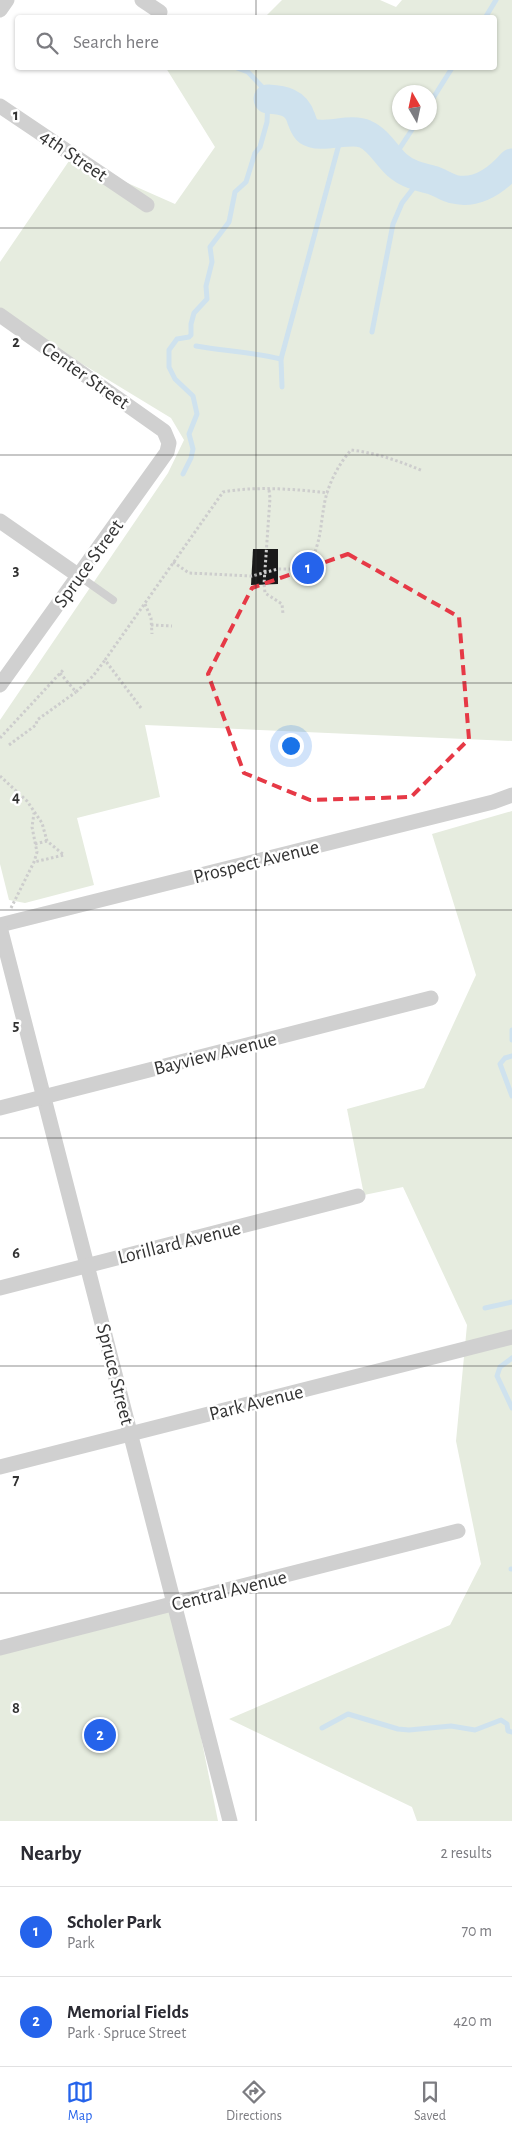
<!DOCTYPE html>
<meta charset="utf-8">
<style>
body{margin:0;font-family:"Alegreya Sans",sans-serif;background:#f2f2f3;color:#2b2b33}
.compass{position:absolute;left:392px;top:85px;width:45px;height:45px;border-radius:50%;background:#fff;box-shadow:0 1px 4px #0004;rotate:351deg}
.you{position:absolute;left:290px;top:745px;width:18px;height:18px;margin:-12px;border:4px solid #fff;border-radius:50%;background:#1a73e8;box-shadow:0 0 0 8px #1a73e833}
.badge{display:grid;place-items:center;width:32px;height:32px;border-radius:50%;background:#2563eb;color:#fff;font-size:16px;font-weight:700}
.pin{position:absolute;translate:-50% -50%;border:2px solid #fff;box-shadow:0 1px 5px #0006}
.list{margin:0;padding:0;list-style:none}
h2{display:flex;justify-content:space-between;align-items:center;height:65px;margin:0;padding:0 20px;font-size:21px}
h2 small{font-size:16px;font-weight:400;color:#7c7c81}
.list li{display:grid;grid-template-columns:32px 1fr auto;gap:15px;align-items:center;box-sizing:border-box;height:90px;padding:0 20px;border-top:1px solid #e1e1e2}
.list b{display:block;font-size:19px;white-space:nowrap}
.list p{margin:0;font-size:16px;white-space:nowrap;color:#7c7c81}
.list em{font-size:16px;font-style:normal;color:#7c7c81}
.icon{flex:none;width:28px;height:28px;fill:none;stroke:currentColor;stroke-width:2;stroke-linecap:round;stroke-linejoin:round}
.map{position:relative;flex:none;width:512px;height:1821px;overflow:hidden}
.search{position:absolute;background:#fff;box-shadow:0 1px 4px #0004;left:15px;right:15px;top:15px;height:55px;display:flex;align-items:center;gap:12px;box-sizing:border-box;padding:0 18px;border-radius:5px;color:#7c7c81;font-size:19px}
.sheet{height:245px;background:#fff}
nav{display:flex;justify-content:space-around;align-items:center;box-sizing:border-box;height:70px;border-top:1px solid #e1e1e2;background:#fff;font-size:14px;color:#7c7c81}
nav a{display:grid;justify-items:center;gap:2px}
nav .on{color:#2563eb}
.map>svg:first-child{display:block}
.green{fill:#e6ecdf;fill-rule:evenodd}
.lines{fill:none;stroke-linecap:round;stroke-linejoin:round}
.stream{stroke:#cfe2ee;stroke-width:5}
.river{stroke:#cfe2ee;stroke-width:29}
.building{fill:#1a1a1a}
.path{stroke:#cdcdcd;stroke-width:3;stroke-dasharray:2.5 2.5;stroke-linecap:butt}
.service{stroke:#d0d0d0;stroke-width:8}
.minor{stroke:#d0d0d0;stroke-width:15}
.marked{fill:none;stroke:#e63946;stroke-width:4;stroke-dasharray:10 6;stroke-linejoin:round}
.grid{fill:none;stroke:#333;stroke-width:1;stroke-opacity:0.55}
.labels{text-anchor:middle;stroke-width:5;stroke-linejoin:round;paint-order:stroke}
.street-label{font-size:20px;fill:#333;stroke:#fff}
.grid-label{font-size:16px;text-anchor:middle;font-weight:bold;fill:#333;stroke:#fff;stroke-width:5;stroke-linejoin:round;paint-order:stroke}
</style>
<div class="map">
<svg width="512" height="1821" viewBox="0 0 512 1821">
<rect width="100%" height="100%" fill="#fff"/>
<g class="green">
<path d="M282 0H380L396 7 402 0H512V741L145 725 160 797 77 818 94 885 25 903 9 900 0 864V720L168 473 184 440 171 418 0 314V262L71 158 175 204 215 147 166 68H494V18L265 17ZM400 92H430V122H400Z"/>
<path d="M512 811V1821H417L412 1807 229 1719 450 1625 481 1564 456 1441 467 1325 403 1187 364 1195 347 1109 424 1088 476 975 432 834Z"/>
<path d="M174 1604 218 1821H0V1648Z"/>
</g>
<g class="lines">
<g class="stream">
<path d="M485 18 496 0"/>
<path d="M430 103 452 68"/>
<path d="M392 160 417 122"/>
<path d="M372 332 393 224 402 203 422 177"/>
<path d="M196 346C224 351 253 352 281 359"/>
<path d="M282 387 281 359 342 133"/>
<path d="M183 474 191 458 193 449 189 434 197 414 193 396 175 379 169 367V350L177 339 189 337 191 335V324L194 313 207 299 206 286 212 262 210 247 229 222 235 192 246 182 255 153 260 147 267 122 268 99 265 90 248 72 237 68"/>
<path d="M512 1030V1040"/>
<path d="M512 1056 505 1058 500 1064 512 1096"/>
<path d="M485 1308 512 1302"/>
<path d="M512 1358 500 1367 497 1376 512 1408"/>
<path d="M511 1569H512"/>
<path d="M322 1728 348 1714 398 1729 409 1730 451 1726 475 1730 501 1720 507 1724 508 1731 512 1732"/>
</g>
<path class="river" d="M268 99C283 100 296 102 301 118 303 123 304 128 308 131 321 140 350 127 365 134 379 140 386 155 397 165 407 174 420 177 432 180 439 182 446 187 453 189 477 195 497 180 512 163"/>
</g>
<path class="building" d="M253 549H278V584L251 585Z"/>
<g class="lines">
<g class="path">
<path d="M269 490 270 498 264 584 265 593 282 604 283 614"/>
<path d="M173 562 189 573 252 576 278 569H295L311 562C321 539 320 529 324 506 327 486 338 465 351 450 377 453 399 461 423 471"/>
<path d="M145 604 151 618 152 634"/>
<path d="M151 625 172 626"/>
<path d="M60 673 76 692 93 676 105 660"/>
<path d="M141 708 105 660 223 492C254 486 296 489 328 493"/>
<path d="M0 738 64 669"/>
<path d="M9 745 36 725 37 720 76 692"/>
<path d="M0 776 27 801 42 823 47 841 64 855 34 862"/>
<path d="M35 844 47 841"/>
<path d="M11 908 34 862 37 852 32 827 34 813"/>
</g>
<path class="service" d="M79 576 113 600"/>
<g class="minor">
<path d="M142 0 160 12"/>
<path d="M0 10 7 0"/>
<path d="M0 106 147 205"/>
<path d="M0 315 164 431 169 443 167 452 0 685"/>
<path d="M0 521 79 576"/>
<path d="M0 925 493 802 512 795"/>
<path d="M0 927 230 1821"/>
<path d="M0 1108 431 998"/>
<path d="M0 1288 358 1196"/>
<path d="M0 1467 512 1337"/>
<path d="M0 1648 458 1531"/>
</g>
</g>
<path class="marked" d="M348 554 459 617 469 739 411 797 310 800 244 773 208 674 252 588Z"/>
<path class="grid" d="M256 0V18M256 68V1821M0 228H512M0 455H512M0 683H512M0 910H512M0 1138H512M0 1366H512M0 1593H512"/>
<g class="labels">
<g class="street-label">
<text transform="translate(74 155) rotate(34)" y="7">4th Street</text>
<text transform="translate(86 375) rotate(35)" y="7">Center Street</text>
<text transform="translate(88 563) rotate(-54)" y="7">Spruce Street</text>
<text transform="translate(256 861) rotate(-14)" y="7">Prospect Avenue</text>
<text transform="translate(215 1053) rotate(-14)" y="7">Bayview Avenue</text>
<text transform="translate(179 1242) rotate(-14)" y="7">Lorillard Avenue</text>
<text transform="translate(116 1374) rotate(76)" y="7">Spruce Street</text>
<text transform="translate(256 1402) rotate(-14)" y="7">Park Avenue</text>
<text transform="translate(229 1590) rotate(-14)" y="7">Central Avenue</text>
</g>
</g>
<g class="grid-label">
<text x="16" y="120">1</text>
<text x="16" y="347">2</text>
<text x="16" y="575">3</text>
<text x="16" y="802">4</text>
<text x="16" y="1030">5</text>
<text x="16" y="1258">6</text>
<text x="16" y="1485">7</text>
<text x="16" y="1713">8</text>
</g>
</svg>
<svg class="compass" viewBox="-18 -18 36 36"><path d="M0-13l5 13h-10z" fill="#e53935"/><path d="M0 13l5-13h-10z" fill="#7c7c81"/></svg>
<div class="you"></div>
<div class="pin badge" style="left:308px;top:568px">1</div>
<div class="pin badge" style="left:100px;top:1735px">2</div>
<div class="search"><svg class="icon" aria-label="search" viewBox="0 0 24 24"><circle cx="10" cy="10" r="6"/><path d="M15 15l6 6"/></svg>Search here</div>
</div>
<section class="sheet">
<h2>Nearby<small>2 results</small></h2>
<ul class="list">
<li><span class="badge">1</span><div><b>Scholer Park</b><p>Park</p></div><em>70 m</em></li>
<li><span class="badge">2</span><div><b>Memorial Fields</b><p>Park · Spruce Street</p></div><em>420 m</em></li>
</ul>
</section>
<nav>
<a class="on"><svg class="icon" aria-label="map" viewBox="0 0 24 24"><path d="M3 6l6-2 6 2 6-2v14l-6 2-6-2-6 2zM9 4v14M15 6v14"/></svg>Map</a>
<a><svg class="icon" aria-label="directions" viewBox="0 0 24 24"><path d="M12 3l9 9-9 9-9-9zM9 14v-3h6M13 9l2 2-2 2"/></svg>Directions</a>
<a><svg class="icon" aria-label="saved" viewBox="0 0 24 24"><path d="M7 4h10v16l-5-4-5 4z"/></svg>Saved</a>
</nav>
